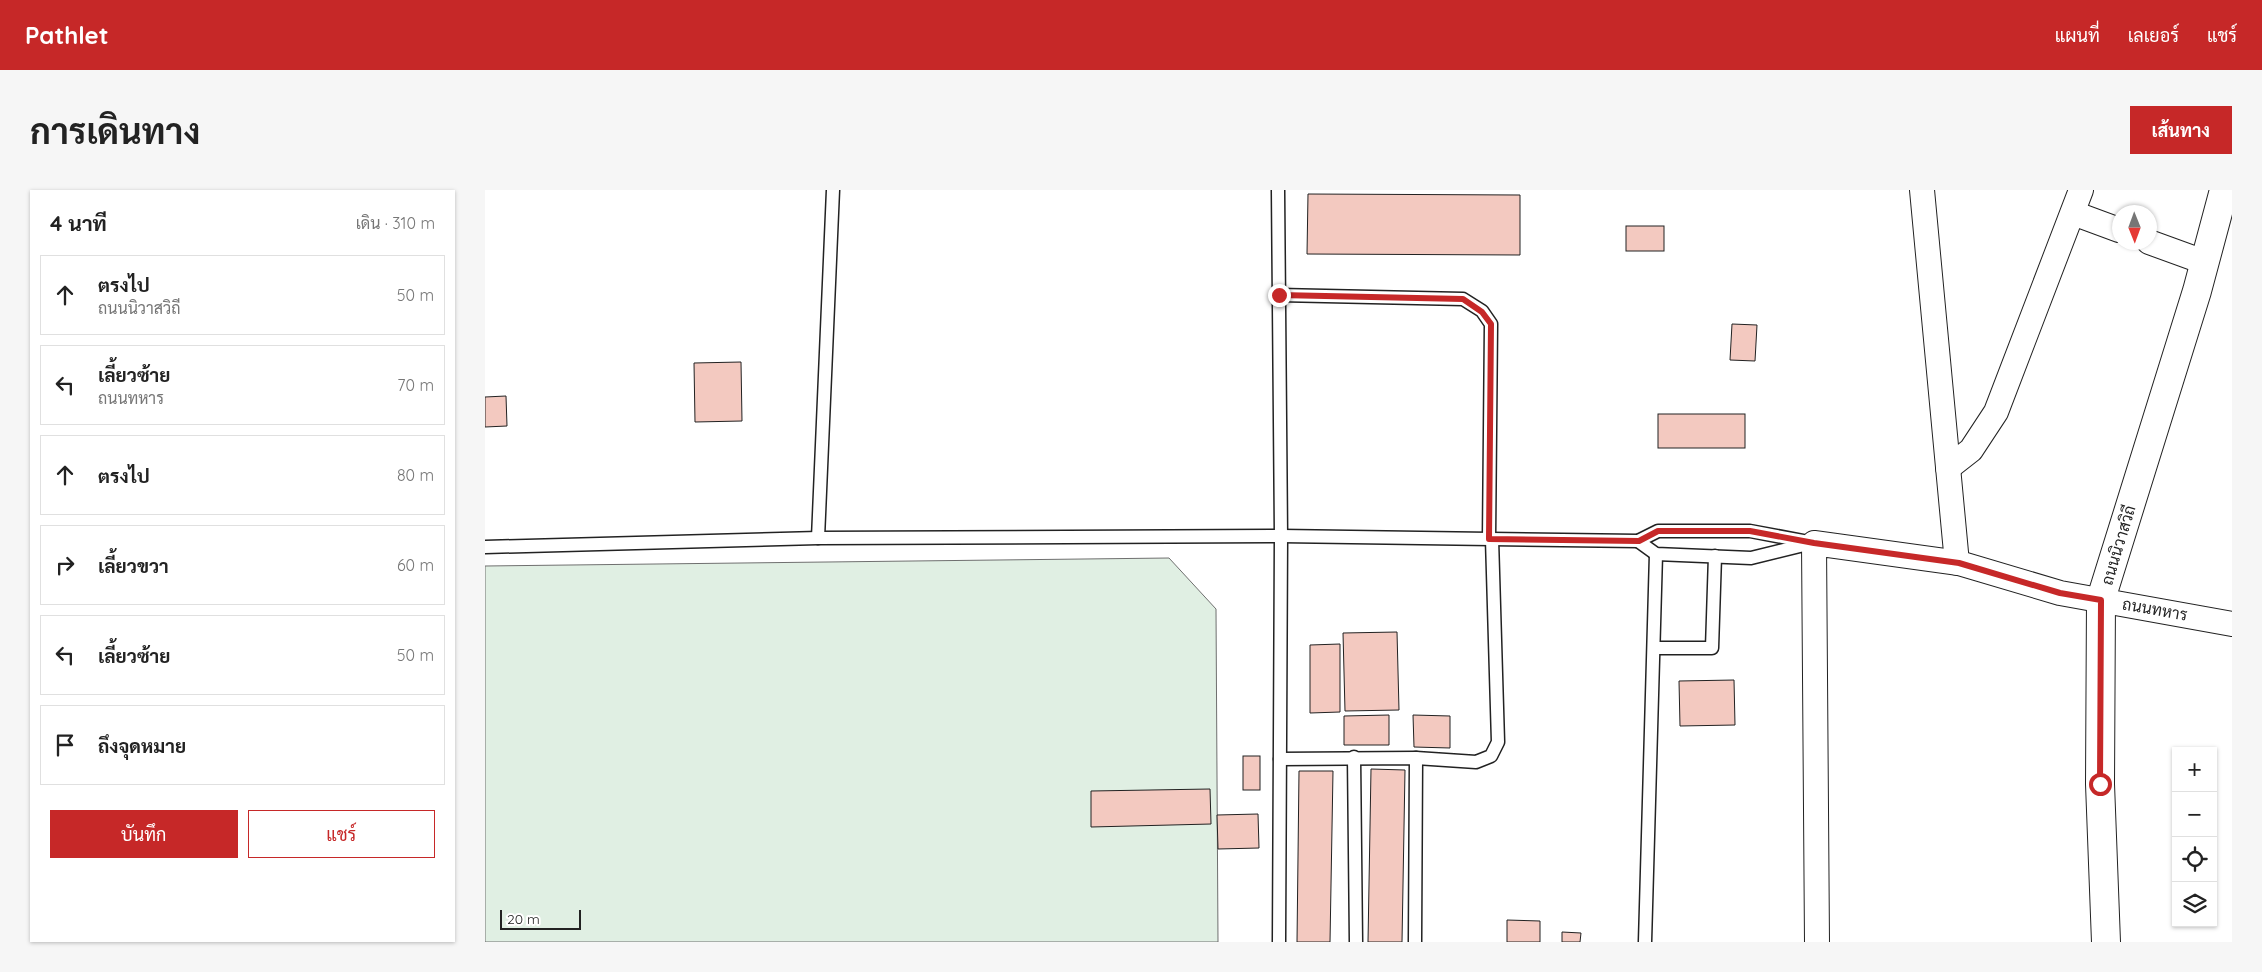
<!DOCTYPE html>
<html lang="th">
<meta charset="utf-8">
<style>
body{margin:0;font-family:Quicksand,Sarabun,sans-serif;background:#f6f6f6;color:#222}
.controls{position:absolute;right:15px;bottom:15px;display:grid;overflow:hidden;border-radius:0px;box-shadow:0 1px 4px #0004}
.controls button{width:45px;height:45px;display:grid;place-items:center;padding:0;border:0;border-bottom:1px solid #e0e0e0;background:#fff;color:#222;font:25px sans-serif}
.compass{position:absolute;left:1627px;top:15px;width:45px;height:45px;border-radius:50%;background:#fff;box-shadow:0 1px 4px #0004;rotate:179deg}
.scale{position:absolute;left:15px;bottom:12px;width:81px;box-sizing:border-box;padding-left:5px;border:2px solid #222;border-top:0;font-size:14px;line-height:18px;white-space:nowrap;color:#222;-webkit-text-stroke:4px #fff;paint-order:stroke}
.stop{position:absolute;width:15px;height:15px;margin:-11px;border:4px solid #c62828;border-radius:50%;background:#fff}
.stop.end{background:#c62828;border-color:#fff;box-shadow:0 1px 5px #0008}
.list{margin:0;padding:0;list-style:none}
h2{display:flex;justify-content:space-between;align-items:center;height:65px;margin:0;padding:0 20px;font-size:21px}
h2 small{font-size:16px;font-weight:400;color:#767676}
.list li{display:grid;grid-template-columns:32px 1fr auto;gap:15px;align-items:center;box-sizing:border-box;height:80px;margin:0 10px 10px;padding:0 10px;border:1px solid #e0e0e0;border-radius:0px}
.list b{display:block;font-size:19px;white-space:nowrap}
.list p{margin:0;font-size:16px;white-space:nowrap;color:#767676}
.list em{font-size:16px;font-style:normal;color:#767676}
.actions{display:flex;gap:10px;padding:15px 20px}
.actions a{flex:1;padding:11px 0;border:1px solid #c62828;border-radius:0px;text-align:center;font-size:18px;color:#c62828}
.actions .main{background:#c62828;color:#fff}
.icon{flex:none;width:28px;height:28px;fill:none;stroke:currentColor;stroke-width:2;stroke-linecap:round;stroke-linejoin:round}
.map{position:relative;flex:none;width:1747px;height:752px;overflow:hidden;border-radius:0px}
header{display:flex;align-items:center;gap:30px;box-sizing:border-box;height:70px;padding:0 25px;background:#c62828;color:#fff}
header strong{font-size:24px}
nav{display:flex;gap:28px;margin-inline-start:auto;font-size:18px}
.intro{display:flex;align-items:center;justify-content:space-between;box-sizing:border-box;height:120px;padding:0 30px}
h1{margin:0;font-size:35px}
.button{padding:12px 22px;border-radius:0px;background:#c62828;color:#fff;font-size:18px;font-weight:700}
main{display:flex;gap:30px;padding:0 30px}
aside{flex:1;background:#fff;border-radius:0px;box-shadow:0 1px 4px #0004}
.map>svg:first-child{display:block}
.green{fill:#e0efe3;stroke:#6f6f6f}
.building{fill:#f3c9c0;stroke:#222}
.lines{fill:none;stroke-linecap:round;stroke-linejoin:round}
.service-casing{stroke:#222;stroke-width:15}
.minor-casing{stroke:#222;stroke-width:26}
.secondary-casing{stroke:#222;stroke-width:30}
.service{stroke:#fff;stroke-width:12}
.minor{stroke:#fff;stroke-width:24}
.secondary{stroke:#fff;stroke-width:28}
.route{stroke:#c62828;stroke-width:6}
.labels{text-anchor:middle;stroke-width:4;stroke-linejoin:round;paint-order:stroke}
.street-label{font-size:16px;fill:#222;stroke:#fff}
</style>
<header>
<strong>Pathlet</strong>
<nav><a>แผนที่</a><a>เลเยอร์</a><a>แชร์</a></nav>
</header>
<div class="intro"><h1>การเดินทาง</h1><a class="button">เส้นทาง</a></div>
<main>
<aside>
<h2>4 นาที<small>เดิน · 310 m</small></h2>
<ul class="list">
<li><svg class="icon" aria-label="ahead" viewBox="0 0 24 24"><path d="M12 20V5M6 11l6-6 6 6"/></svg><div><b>ตรงไป</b><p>ถนนนิวาสวิถี</p></div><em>50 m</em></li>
<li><svg class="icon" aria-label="left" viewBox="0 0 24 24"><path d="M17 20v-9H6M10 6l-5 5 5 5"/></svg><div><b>เลี้ยวซ้าย</b><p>ถนนทหาร</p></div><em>70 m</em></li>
<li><svg class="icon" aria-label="ahead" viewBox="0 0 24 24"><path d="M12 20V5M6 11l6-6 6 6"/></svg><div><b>ตรงไป</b></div><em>80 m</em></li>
<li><svg class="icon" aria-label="right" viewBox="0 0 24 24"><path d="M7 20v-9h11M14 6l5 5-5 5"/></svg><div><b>เลี้ยวขวา</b></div><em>60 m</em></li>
<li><svg class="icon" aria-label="left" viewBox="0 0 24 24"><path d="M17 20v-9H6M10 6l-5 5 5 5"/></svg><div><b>เลี้ยวซ้าย</b></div><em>50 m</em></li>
<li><svg class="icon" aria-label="arrive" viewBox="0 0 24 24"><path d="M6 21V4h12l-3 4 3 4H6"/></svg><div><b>ถึงจุดหมาย</b></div></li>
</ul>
<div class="actions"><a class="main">บันทึก</a><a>แชร์</a></div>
</aside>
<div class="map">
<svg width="1747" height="752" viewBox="0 0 1747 752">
<rect width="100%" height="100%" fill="#fff"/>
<path class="green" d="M684 368 731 419 733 752H0V376Z"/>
<g class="building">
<path d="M823 4 1035 5V65L822 64Z"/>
<rect x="1141" y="36" width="38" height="25"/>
<path d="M1247 134 1272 135 1270 171 1245 170Z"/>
<path d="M256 172 257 231 210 232 209 173Z"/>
<path d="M21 206 22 236 0 237V207Z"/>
<rect x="1173" y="224" width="87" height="34"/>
<path d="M912 442 914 520 860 521 858 443Z"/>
<path d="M855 454V522L825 523V455Z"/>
<path d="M1249 490 1250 535 1195 536 1194 491Z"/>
<path d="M904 525V555H859V526Z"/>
<path d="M928 525 965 526V558L929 557Z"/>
<rect x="758" y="566" width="17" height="34"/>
<path d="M886 579 920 580 917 752H883Z"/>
<path d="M814 581H848L845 752H812Z"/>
<path d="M725 599 726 634 606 637V601Z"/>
<path d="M773 624 774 658 733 659 732 625Z"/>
<path d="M1022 730 1055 731V752H1022Z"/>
<path d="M1077 742 1096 743 1095 752H1077Z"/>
</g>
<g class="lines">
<defs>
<g id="service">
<path d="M793 0 796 346 794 752"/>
<path d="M794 105 978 109 997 121 1006 134 1004 349"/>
<path d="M333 348 348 0"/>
<path d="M1153 351 1171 364 1266 368 1323 354"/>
<path d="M0 357 333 348 796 346 1153 351 1173 341H1265L1329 353"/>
<path d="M1169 458H1227L1230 366"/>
<path d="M869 567 871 752"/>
<path d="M795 569 931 568 991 572 1006 566 1013 552 1007 349"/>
<path d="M930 752 931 568"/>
<path d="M1160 752 1171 364"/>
</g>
<g id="minor">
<path d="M1437 0 1472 373"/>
<path d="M1588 23 1634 40"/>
<path d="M1664 52 1719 72"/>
<path d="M1463 278 1486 260 1511 222 1596 0"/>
<path d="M1332 752 1329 353 1474 373 1575 403 1747 434"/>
</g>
<path id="secondary" d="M1621 752 1615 594 1616 409 1712 101 1739 0"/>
</defs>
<use href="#service" class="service-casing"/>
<use href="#minor" class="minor-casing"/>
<use href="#secondary" class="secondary-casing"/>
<use href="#service" class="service"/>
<use href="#minor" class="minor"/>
<use href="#secondary" class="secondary"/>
</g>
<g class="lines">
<path class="route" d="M794 105 978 109 997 122 1006 134 1004 349 1154 351 1173 341H1265L1329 353 1474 373 1575 403 1616 410 1615 594"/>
</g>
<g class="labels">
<g class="street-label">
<text transform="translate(1633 355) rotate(-73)" y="6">ถนนนิวาสวิถี</text>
<text transform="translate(1670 419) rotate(10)" y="6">ถนนทหาร</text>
</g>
</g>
</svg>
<div class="controls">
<button>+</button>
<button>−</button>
<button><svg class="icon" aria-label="locate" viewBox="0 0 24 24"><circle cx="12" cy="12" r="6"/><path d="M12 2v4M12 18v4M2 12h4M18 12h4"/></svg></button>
<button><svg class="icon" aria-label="layers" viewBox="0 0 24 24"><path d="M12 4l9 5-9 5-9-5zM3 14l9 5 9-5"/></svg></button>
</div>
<svg class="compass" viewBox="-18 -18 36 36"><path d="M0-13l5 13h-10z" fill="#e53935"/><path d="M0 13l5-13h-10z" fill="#767676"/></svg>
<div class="scale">20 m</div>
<div class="stop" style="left:1615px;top:594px"></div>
<div class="stop end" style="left:794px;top:105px"></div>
</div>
</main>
